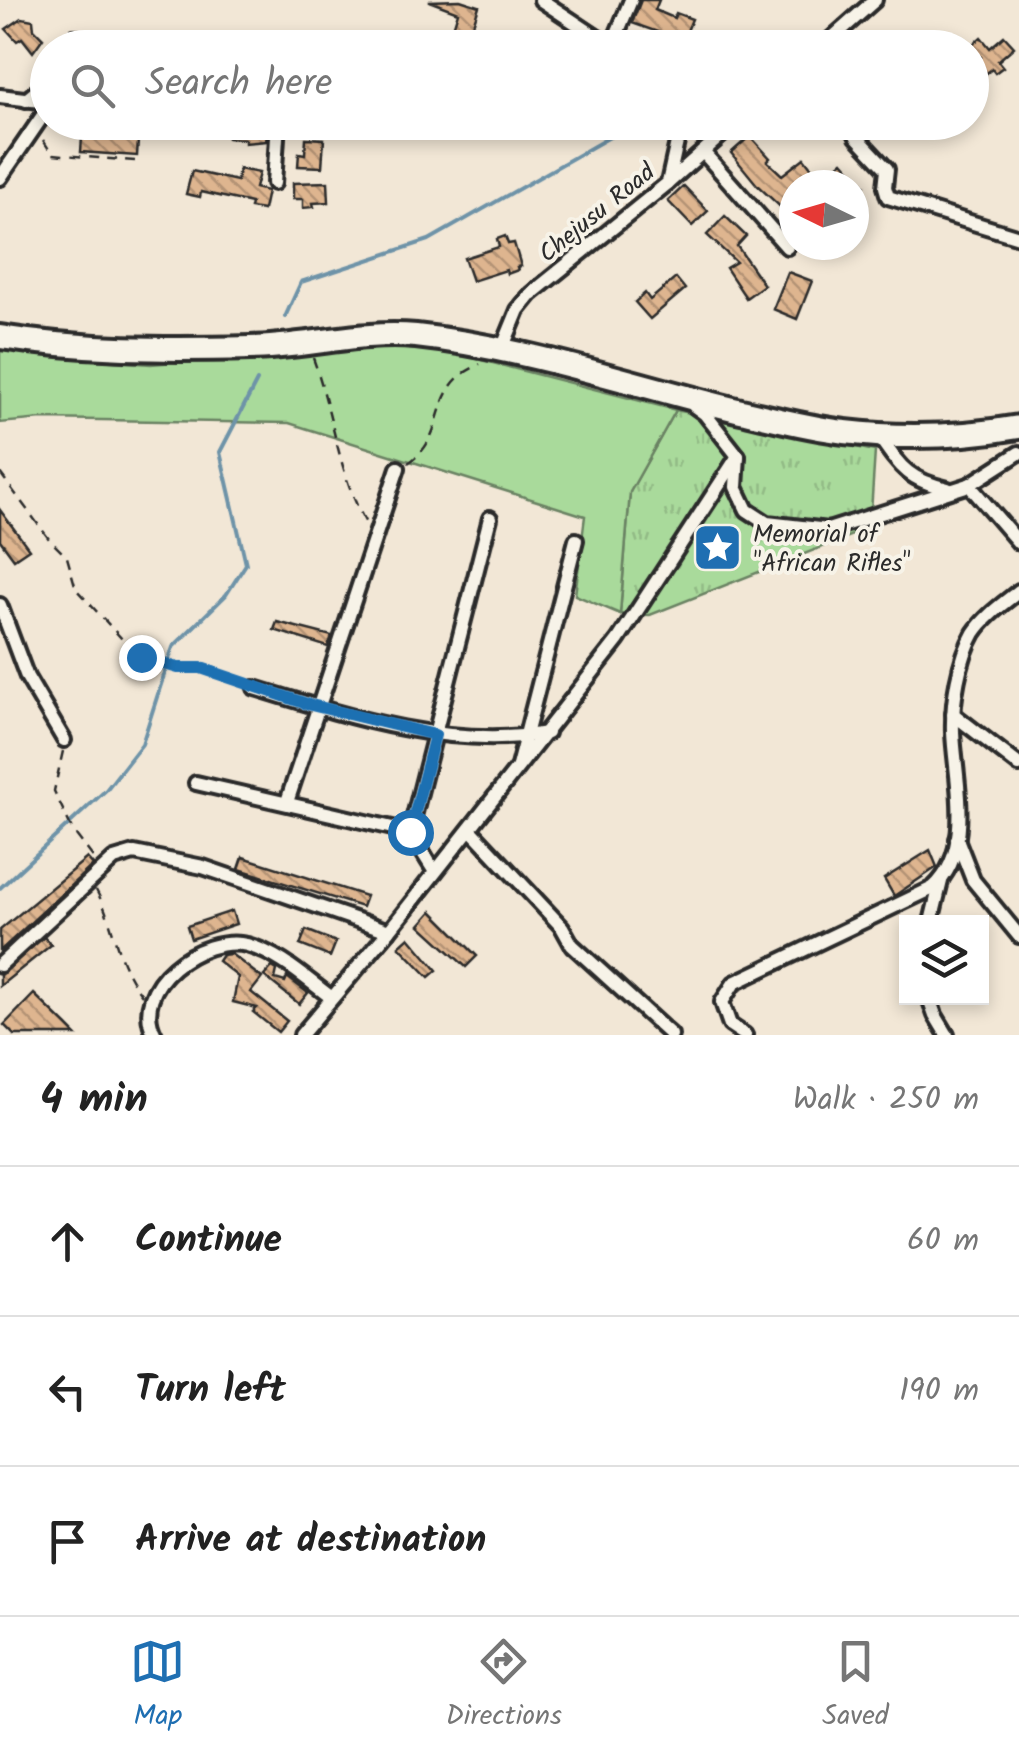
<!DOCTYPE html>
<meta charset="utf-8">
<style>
body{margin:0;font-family:Kalam,sans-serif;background:#f2f2f2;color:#222}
.controls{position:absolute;right:30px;bottom:30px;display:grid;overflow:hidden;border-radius:0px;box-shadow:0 5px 15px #0003}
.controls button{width:90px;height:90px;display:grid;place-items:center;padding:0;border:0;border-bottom:2px solid #e0e0e0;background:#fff;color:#222;font:50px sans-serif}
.compass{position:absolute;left:779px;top:170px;width:90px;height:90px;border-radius:50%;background:#fff;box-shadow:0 5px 15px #0003;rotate:275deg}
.stop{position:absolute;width:30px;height:30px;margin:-22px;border:8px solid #1f6fb2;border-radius:50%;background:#fff}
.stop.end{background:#1f6fb2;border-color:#fff;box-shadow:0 2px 10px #0008}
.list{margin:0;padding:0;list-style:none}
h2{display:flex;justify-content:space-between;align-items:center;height:130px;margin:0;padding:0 40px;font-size:42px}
h2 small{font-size:32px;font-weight:400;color:#767676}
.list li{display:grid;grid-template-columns:65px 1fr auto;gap:30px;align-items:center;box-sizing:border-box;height:150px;padding:0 40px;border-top:2px solid #e0e0e0}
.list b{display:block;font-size:38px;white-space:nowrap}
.list em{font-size:32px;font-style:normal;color:#767676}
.icon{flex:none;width:55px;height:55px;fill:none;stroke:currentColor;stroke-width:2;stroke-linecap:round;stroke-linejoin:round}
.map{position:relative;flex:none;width:1019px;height:1035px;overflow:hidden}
.search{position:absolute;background:#fff;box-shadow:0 5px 15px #0003;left:30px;right:30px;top:30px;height:110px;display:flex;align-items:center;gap:25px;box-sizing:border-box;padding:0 35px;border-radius:55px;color:#767676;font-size:38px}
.sheet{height:580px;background:#fff}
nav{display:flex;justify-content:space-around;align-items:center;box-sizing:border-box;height:140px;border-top:2px solid #e0e0e0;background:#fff;font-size:28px;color:#767676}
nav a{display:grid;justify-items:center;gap:5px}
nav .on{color:#1f6fb2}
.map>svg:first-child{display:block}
.grass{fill:url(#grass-tufts);stroke:#6a8263;stroke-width:2.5}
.pitch{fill:#a9da9b;stroke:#6a8263;stroke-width:2.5}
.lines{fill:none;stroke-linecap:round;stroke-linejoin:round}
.stream{stroke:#6e93a8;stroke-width:4}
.building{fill:url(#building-back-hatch);stroke:#2b2b2b;stroke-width:2.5}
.street-casing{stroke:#2b2b2b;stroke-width:20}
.highway-casing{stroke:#2b2b2b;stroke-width:30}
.path{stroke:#2b2b2b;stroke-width:2.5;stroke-dasharray:10 8;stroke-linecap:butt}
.street{stroke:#f7f3e8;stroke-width:12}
.highway{stroke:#f7f3e8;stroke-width:22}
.route{stroke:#1f6fb2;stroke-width:12}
.labels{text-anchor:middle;stroke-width:8;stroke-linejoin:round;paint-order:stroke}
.street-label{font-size:25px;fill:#2b2b2b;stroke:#f7f3e8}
.poi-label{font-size:25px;fill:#2b2b2b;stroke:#f7f3e8;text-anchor:start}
</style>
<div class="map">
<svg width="1019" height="1035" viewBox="0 0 1019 1035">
<defs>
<pattern id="grass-tufts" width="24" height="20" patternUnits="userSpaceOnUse" patternTransform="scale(2.5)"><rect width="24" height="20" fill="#a9da9b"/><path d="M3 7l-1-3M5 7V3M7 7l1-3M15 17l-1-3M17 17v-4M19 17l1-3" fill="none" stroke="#92bb86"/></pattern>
<pattern id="building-back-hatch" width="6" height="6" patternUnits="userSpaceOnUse" patternTransform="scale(2.5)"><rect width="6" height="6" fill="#deb58f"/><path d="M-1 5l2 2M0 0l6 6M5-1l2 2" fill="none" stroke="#b49375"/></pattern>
</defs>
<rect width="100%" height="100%" fill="#f2e7d6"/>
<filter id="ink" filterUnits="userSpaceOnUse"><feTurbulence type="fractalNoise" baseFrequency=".01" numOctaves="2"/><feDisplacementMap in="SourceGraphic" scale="20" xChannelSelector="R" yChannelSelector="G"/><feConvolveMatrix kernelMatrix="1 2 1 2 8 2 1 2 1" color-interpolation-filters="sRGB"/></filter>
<g filter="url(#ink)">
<path class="grass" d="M676 410 875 451 870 528 650 615 620 614 630 492Z"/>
<path class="pitch" d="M347 347 442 350 676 410 630 492 620 614 575 595 585 516 289 423 42 419 0 423V348L59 357 151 364Z"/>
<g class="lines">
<g class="stream">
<path d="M285 317 301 282 429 240 636 122"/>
<path d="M0 888 106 790 142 744 173 647 226 595 246 564 220 452 257 381"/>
</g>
</g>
<g class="building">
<path d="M460 0 479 6 470 34 453 28 458 12 429 1Z"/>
<path d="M641 0H659L655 10 674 18 676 13 692 19 680 48H663L672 37 632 23Z"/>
<path d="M22 18 33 20 34 29 43 38 33 52 22 38 17 41 6 29Z"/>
<path d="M1004 36 1014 47 998 61 1003 67 995 73 992 69 972 84V63L981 57 971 46 981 37 990 48Z"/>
<path d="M83 122H118L117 139 138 140 137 156 81 152Z"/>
<path d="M230 122H268L266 141 245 143V139L228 138Z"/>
<path d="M750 136 770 158 767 161 782 175 804 158 814 171 794 185V232L783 217 788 214 758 186 731 153Z"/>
<path d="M306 138 324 139 322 167 298 166 299 153 305 154Z"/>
<path d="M843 161 864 185H832L825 177Z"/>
<path d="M239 169 259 173 255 188 267 191 263 210 250 208 251 203 201 192 200 197 186 194 192 171 237 181Z"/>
<path d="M328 182 329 202 313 203 314 207 303 208V199H293V183Z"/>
<path d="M684 186 708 211 692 226 668 201Z"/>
<path d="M725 216 746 236 737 246 764 285 746 298 726 268 736 262 707 235Z"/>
<path d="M505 236 508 244 514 243 521 266 517 267 518 270 507 274 506 270 472 281 464 258 499 247 497 239Z"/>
<path d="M788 272 812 281 797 319 773 309Z"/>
<path d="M676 278 685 289 650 319 635 302 645 293 650 300Z"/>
<path d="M0 510 29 549 14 559 0 540Z"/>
<path d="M277 622 332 636 328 647 274 630Z"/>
<path d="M930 850 937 867 894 896 884 879Z"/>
<path d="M243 857 366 896 362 907 239 869Z"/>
<path d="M87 858 93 865 0 951V930Z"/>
<path d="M232 911 236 924 191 939 187 926Z"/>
<path d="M432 911 477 956 466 967 420 925Z"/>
<path d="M306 930 336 942 330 957 300 945Z"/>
<path d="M44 937 51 945 0 986V975Z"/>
<path d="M409 937 437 970 429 977 399 946Z"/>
<path d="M231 954 262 978 251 992 287 1021 278 1032 253 1012 257 1008 233 1002 238 977 218 961 222 955Z"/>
<path d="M272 967 277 970 275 979 285 982 287 977 308 993 299 1004 264 976Z"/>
<path d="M34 994 66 1025 76 1035H14L4 1025Z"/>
</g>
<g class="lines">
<defs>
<g id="street">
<path d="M541 0 610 46"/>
<path d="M68 48 74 37"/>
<path d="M611 48 631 0"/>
<path d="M821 48 875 0"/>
<path d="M0 96 48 102"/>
<path d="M26 100 48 82"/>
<path d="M678 122H708"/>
<path d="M850 122 857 137 887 169 885 187 888 197 1019 237"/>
<path d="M703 152 787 247"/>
<path d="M0 178 48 108"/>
<path d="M274 183 278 122"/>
<path d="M668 183 677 142 673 122"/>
<path d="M502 349 518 310 531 294 668 183 736 122"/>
<path d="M694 406 705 414 738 456 736 487 747 510 767 523 828 530 969 485 1019 453"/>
<path d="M878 435C901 468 908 480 948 489"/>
<path d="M969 485 1019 543"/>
<path d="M0 605 27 677 64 740"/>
<path d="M255 688C349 717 448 749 547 733"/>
<path d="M953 714 1019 765"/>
<path d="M518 766 576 540"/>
<path d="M196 783 410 832 435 872"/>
<path d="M287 802 398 468"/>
<path d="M470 829 562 927 572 945 671 1035"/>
<path d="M410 832 490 518"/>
<path d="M957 839 973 880 1019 936"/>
<path d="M931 922 941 881"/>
<path d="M0 965 114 859 134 853 203 867 389 931"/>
<path d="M929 998 935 1015 947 1035"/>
<path d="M155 1035C128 986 202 934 247 945 280 954 305 978 332 998"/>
<path d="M301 1035 389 931 618 640 738 456"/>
<path d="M745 1035 730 1025 722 1002 734 983 933 888C975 850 955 780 953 732 952 702 959 659 974 633 985 616 1003 604 1019 591"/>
</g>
<path id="highway" d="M0 337C83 350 166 350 250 348 305 347 360 331 416 336 527 348 633 385 741 411 776 419 810 428 845 432 904 439 961 437 1019 427"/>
</defs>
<use href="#street" class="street-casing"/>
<use href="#highway" class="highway-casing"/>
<g class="path">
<path d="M43 140 52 154 135 161"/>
<path d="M313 358C333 412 338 475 367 525"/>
<path d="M408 463C443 441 432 403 458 378 464 372 473 368 480 364"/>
<path d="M0 473 49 539 67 557 76 589 135 653 178 668H201L244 684"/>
<path d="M718 547 740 519"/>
<path d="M63 751 54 791 73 831 95 860"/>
<path d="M96 890C116 927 114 959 142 995"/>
</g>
<use href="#street" class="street"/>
<use href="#highway" class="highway"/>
</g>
</g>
<g class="lines" filter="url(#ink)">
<path class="route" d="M141 657 178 668H201L307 704 435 735 410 832"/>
</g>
<defs>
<symbol id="sight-square" viewBox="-11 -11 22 22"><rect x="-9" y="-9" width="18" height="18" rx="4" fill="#1f6fb2" stroke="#f7f3e8"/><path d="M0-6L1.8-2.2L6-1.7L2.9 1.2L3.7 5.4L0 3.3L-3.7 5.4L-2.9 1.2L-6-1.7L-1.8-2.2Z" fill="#fff"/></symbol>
</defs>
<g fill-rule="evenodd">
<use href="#sight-square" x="690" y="520" width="55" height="55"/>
</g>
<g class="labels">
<g class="street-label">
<text transform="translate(596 212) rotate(-39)" y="9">Chejusu Road</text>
</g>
<g class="poi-label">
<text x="753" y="542">Memorial of<tspan x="753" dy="29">"African Rifles"</tspan></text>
</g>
</g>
</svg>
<div class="controls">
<button><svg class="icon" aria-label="layers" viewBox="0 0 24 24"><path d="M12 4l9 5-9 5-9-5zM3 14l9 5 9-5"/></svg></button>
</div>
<svg class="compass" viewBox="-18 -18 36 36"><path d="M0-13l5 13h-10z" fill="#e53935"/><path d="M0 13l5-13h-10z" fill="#767676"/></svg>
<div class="stop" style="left:410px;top:832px"></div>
<div class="stop end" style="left:141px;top:657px"></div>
<div class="search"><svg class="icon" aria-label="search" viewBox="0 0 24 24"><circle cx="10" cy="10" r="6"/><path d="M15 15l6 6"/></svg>Search here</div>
</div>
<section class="sheet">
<h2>4 min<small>Walk · 250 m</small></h2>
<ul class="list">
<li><svg class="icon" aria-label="ahead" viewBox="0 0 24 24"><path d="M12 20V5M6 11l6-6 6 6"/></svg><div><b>Continue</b></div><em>60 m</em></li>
<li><svg class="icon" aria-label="left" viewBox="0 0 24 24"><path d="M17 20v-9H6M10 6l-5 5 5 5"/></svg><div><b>Turn left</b></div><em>190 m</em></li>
<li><svg class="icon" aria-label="arrive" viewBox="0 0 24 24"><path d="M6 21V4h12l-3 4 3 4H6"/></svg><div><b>Arrive at destination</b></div></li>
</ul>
</section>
<nav>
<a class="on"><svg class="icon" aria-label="map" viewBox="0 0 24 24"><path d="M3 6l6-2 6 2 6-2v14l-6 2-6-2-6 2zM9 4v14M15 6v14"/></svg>Map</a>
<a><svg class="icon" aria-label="directions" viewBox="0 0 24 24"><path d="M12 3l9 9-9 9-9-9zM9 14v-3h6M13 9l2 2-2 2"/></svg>Directions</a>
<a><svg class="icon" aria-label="saved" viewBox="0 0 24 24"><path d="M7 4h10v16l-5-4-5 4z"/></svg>Saved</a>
</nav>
